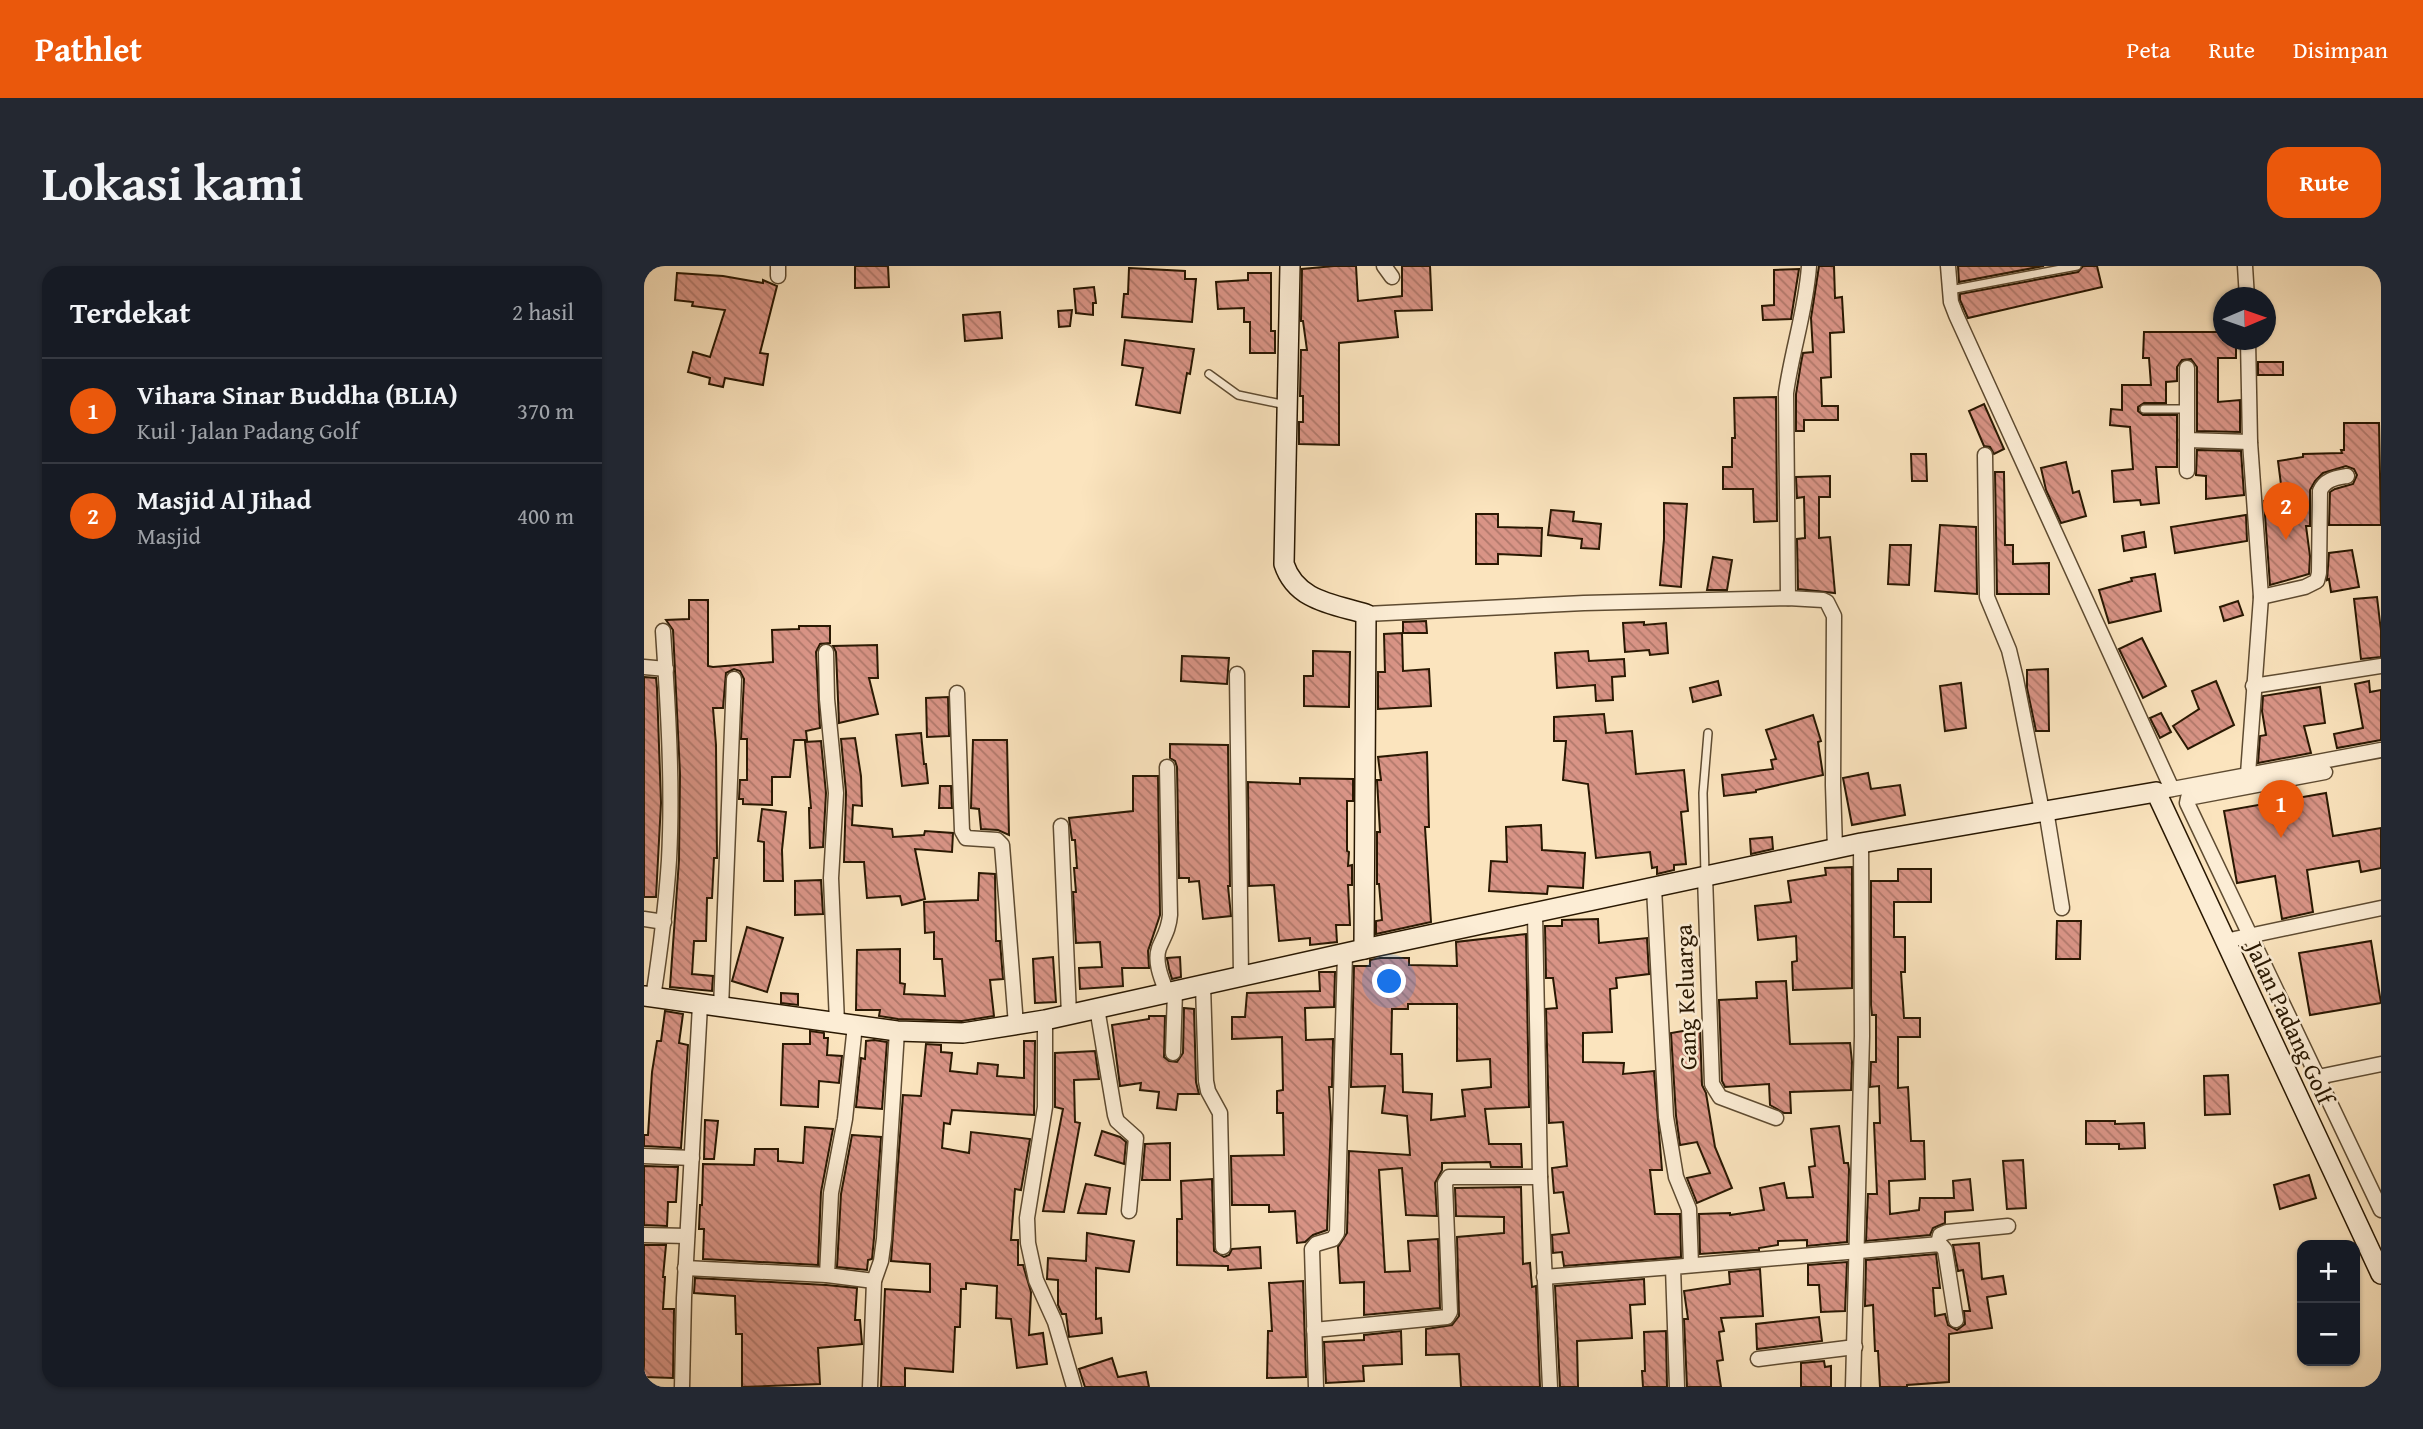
<!DOCTYPE html>
<html lang="id">
<meta charset="utf-8">
<style>
body{margin:0;font-family:"Gentium Book Plus",serif;background:#242831;color:#f1f3f6}
.controls{position:absolute;right:21px;bottom:21px;display:grid;overflow:hidden;border-radius:14px;box-shadow:0 2px 5px #0004}
.controls button{width:63px;height:63px;display:grid;place-items:center;padding:0;border:0;border-bottom:2px solid #363941;background:#171b24;color:#f1f3f6;font:35px sans-serif}
.compass{position:absolute;left:1569px;top:21px;width:63px;height:63px;border-radius:50%;background:#171b24;box-shadow:0 2px 5px #0004;rotate:88deg}
.you{position:absolute;left:746px;top:716px;width:24px;height:24px;margin:-18px;border:5px solid #fff;border-radius:50%;background:#1a73e8;box-shadow:0 0 0 10px #1a73e833}
.badge{display:grid;place-items:center;width:46px;height:46px;border-radius:50%;background:#ea580c;color:#fff;font-size:23px;font-weight:700}
.pin{position:absolute;translate:-50% -58px;filter:drop-shadow(0 2px 4px #0008)}
.pin::after{content:'';position:absolute;top:37px;width:24px;height:21px;background:inherit;clip-path:polygon(0 0,100% 0,50% 100%)}
.list{margin:0;padding:0;list-style:none}
h2{display:flex;justify-content:space-between;align-items:center;height:91px;margin:0;padding:0 28px;font-size:30px}
h2 small{font-size:23px;font-weight:400;color:#9ea1a6}
.list li{display:grid;grid-template-columns:46px 1fr auto;gap:21px;align-items:center;box-sizing:border-box;height:105px;padding:0 28px;border-top:2px solid #363941}
.list b{display:block;font-size:26px;white-space:nowrap}
.list p{margin:0;font-size:23px;white-space:nowrap;color:#9ea1a6}
.list em{font-size:23px;font-style:normal;color:#9ea1a6}
.map{position:relative;flex:none;width:1737px;height:1121px;overflow:hidden;border-radius:21px}
header{display:flex;align-items:center;gap:42px;box-sizing:border-box;height:98px;padding:0 35px;background:#ea580c;color:#fff}
header strong{font-size:33px}
nav{display:flex;gap:38px;margin-inline-start:auto;font-size:24px}
.intro{display:flex;align-items:center;justify-content:space-between;box-sizing:border-box;height:168px;padding:0 42px}
h1{margin:0;font-size:49px}
.button{padding:18px 32px;border-radius:21px;background:#ea580c;color:#fff;font-size:24px;font-weight:700}
main{display:flex;gap:42px;padding:0 42px}
aside{flex:1;background:#171b24;border-radius:21px;box-shadow:0 2px 5px #0004}
.map>svg:first-child{display:block}
.building{fill:url(#building-back-hatch);stroke:#291802;stroke-width:2;fill-rule:evenodd}
.lines{fill:none;stroke-linecap:round;stroke-linejoin:round}
.lane-casing{stroke:#5e4b31;stroke-width:10}
.street-casing{stroke:#5e4b31;stroke-width:17}
.secondary-casing{stroke:#291802;stroke-width:22}
.lane{stroke:#fcedd5;stroke-width:7}
.street{stroke:#fcedd5;stroke-width:14}
.secondary{stroke:#fcedd5;stroke-width:19}
.labels{text-anchor:middle;stroke-width:5;stroke-linejoin:round;paint-order:stroke}
.street-label{font-size:24px;fill:#291802;stroke:#fcedd5}
</style>
<header>
<strong>Pathlet</strong>
<nav><a>Peta</a><a>Rute</a><a>Disimpan</a></nav>
</header>
<div class="intro"><h1>Lokasi kami</h1><a class="button">Rute</a></div>
<main>
<aside>
<h2>Terdekat<small>2 hasil</small></h2>
<ul class="list">
<li><span class="badge">1</span><div><b>Vihara Sinar Buddha (BLIA)</b><p>Kuil · Jalan Padang Golf</p></div><em>370 m</em></li>
<li><span class="badge">2</span><div><b>Masjid Al Jihad</b><p>Masjid</p></div><em>400 m</em></li>
</ul>
</aside>
<div class="map">
<svg width="1737" height="1121" viewBox="0 0 1737 1121">
<defs>
<pattern id="building-back-hatch" width="6" height="6" patternUnits="userSpaceOnUse" patternTransform="scale(1.75)"><rect width="6" height="6" fill="#d99486"/><path d="M-1 5l2 2M0 0l6 6M5-1l2 2" fill="none" stroke="#b0786b"/></pattern>
</defs>
<rect width="100%" height="100%" fill="#fbe4be"/>
<filter id="stains"><feTurbulence type="fractalNoise" baseFrequency=".00286" numOctaves="4"/><feColorMatrix values="0 0 0 0 .2 0 0 0 0 .09 0 0 0 0 .02 0 0 0 .5 -.17"/></filter>
<radialGradient id="worn" r=".72"><stop offset=".6" stop-color="#630" stop-opacity="0"/><stop offset="1" stop-color="#630" stop-opacity=".3"/></radialGradient>
<g class="building">
<path d="M211 0H244L245 21 211 22Z"/>
<path d="M690 0H712L714 35 758 30V0H786L788 44 751 45 754 71 695 77V179L655 178V156H659V130H656L657 84H663L659 55H657L658 3Z"/>
<path d="M1175 0H1190L1191 32 1198 31 1200 66 1186 67 1187 111 1177 112 1178 140H1194V154H1160V165H1152V128L1157 97 1159 87 1169 86 1167 52Z"/>
<path d="M1314 0H1400L1315 16Z"/>
<path d="M1439 0H1453L1458 21 1324 52 1316 34V28L1434 6Z"/>
<path d="M485 2 541 5V13H552L548 56 478 51 480 28H484Z"/>
<path d="M1155 3 1147 53 1119 54 1118 40 1130 39V4Z"/>
<path d="M33 7 79 10 119 17V14L133 20 116 87 124 88 119 119 81 112 79 121 65 118 66 112 44 106 49 86 66 91 81 44 48 40 49 36 31 34Z"/>
<path d="M604 7H627V65H631V87H606V56H600V42L574 43 572 16 604 14Z"/>
<path d="M450 21 452 37H449V49L432 47 430 23Z"/>
<path d="M428 44 426 60 415 61 414 45Z"/>
<path d="M356 46 358 72 321 75 319 49Z"/>
<path d="M1500 66H1579V74H1592V92H1574V136L1596 134V166L1553 165V101L1547 93 1538 94 1533 101V115L1522 116V137H1500L1494 141V145L1499 149H1533V201H1512L1515 237 1497 239 1496 234 1470 236 1468 205 1489 203 1486 161 1466 159 1467 143 1478 144V119H1507L1505 92H1499Z"/>
<path d="M481 74 550 83 546 108 543 107 536 147 492 139 499 102 478 99Z"/>
<rect x="1614" y="96" width="25" height="13"/>
<path d="M1132 131 1133 255 1110 256 1109 223H1079V201H1088V172H1091L1090 132Z"/>
<path d="M1340 138 1360 183 1350 188 1346 181 1340 180 1325 145Z"/>
<path d="M1700 157H1735L1737 259H1685L1686 226 1691 223 1709 218 1713 209 1710 203 1702 200 1679 207 1671 215 1666 224V260H1662L1666 290 1665 308 1626 319 1620 235 1639 234 1634 195 1659 191V188L1698 187 1697 184H1700Z"/>
<path d="M1553 184 1597 185 1600 229 1562 233V210L1552 209Z"/>
<path d="M1267 188H1282L1283 215H1268Z"/>
<path d="M1422 196 1429 227 1435 225 1442 250 1417 257 1402 224 1397 202Z"/>
<path d="M1351 206H1360L1361 279H1369V298L1405 297V328H1353Z"/>
<path d="M1186 210V231H1175V272L1186 271 1191 327 1154 323 1153 273 1161 272 1160 231 1153 232 1152 211Z"/>
<path d="M1020 237 1043 238 1037 321 1016 319 1020 273Z"/>
<path d="M907 244 930 246 929 255 957 258 955 283 937 282 938 273 904 269Z"/>
<path d="M832 248H854V261L898 262 897 290 854 288V298H832Z"/>
<path d="M1602 249 1603 275 1531 287 1527 261Z"/>
<path d="M1296 259 1332 261 1333 328 1291 325Z"/>
<path d="M1500 266 1502 281 1480 285 1478 270Z"/>
<path d="M1246 279H1267L1265 319 1244 318Z"/>
<path d="M1708 284 1715 321 1687 326 1685 313 1683 314 1685 287Z"/>
<path d="M1069 291 1088 294 1083 324H1063Z"/>
<path d="M1511 308 1517 345 1465 357 1455 324 1488 315 1487 312Z"/>
<path d="M1733 331 1737 365V391L1717 393 1710 333Z"/>
<path d="M45 334H64V400L69 401 129 396 128 364 155 363V360H186V377L176 378 172 386 176 462 162 465 163 474H150L146 511H128V539L99 538V533H95L96 514H103V473H97L100 413 96 405 90 403 82 407 79 442H69L72 479 73 592H70L68 632H63L62 675H50L48 708 69 710 68 725 26 721 35 594 36 508 29 364 22 354 45 353Z"/>
<path d="M1594 335 1599 349 1580 355 1576 341Z"/>
<path d="M782 355 783 367H759V356Z"/>
<path d="M1000 356V359L1022 357 1024 387 1006 389 1005 384 981 386 979 357Z"/>
<path d="M758 367 759 405 785 403 787 440 734 443V406H741L740 368Z"/>
<path d="M1498 372 1522 420 1499 432 1475 383Z"/>
<path d="M233 379 234 412H225L234 448 195 457 192 386 189 380Z"/>
<path d="M669 385 706 386 705 441 660 440V410H669Z"/>
<path d="M944 385 945 395 980 393 981 410 968 411 969 434 952 435 951 419 913 422 911 387Z"/>
<path d="M538 390 585 392 583 418 537 415Z"/>
<path d="M1404 403 1405 465H1392L1383 422V404Z"/>
<path d="M0 411 12 412 13 422 17 537 12 631H0Z"/>
<path d="M1074 415 1077 429 1049 436 1046 422Z"/>
<path d="M1572 415 1590 459 1544 483 1529 460 1555 443 1548 425Z"/>
<path d="M1725 415 1726 426 1737 424V474L1693 482 1690 468 1719 462 1711 418Z"/>
<path d="M1317 417 1322 462 1301 465 1296 420Z"/>
<path d="M1676 421 1681 457 1660 460 1667 487 1614 497 1616 470 1622 469 1618 445 1619 430Z"/>
<path d="M304 431 305 470 283 471 282 432Z"/>
<path d="M1517 447 1527 466 1516 472 1506 452Z"/>
<path d="M960 448 962 467 988 465 992 508 1040 504 1044 545 1037 546 1042 598 1030 599V604L1013 608V601L1008 602 1006 586 952 592 944 518 919 514 922 475H910V451Z"/>
<path d="M1169 449 1177 475 1174 476 1179 509 1112 524V526L1080 530 1078 509 1129 503 1127 494 1132 493 1122 464Z"/>
<path d="M277 467 280 498H282L284 517 258 520 252 469Z"/>
<path d="M211 472 217 510 218 540 209 539 208 559 248 563 249 571 280 569 281 565 309 567 308 586 271 583 281 633 258 639 256 630 223 632 220 596H200L202 526 197 473Z"/>
<path d="M329 474H363L365 569 354 564 337 563 335 543 327 542Z"/>
<path d="M177 475 182 527 179 581 166 582 165 542H167L161 476Z"/>
<path d="M526 478 584 479 586 620H584L587 650 559 653 555 615 545 616V612H535L533 501 531 495 526 492Z"/>
<path d="M783 486 785 561H781L787 656 732 668V655L738 654 735 618H733V566H736L733 514H737L734 491Z"/>
<path d="M1224 507 1227 523 1256 519 1261 549 1208 559 1199 512Z"/>
<path d="M489 510H514L516 649 504 685 505 702H478L479 720 436 723 435 702 458 701 456 676 432 677 429 626H432L430 602H433L431 574H428L425 552 489 545Z"/>
<path d="M656 512 709 513V535H703V585L705 586 704 600 708 599V619H704L706 659H692L693 676 666 679V672L635 675 630 619 605 620 604 516 656 518Z"/>
<path d="M296 520H307L308 542H295Z"/>
<path d="M1682 527 1689 570 1737 562V602L1717 606 1715 595 1663 604 1669 646 1638 653 1631 610 1593 617 1580 545Z"/>
<path d="M118 543 142 546 138 584 139 615H120V576L114 575Z"/>
<path d="M897 559 898 584 941 587 939 622 904 620 903 628 845 625 847 595 863 596 862 561Z"/>
<path d="M1128 571 1129 583 1107 588 1106 573Z"/>
<path d="M1208 601V722L1149 724 1148 696 1153 695 1152 670 1114 674 1111 640 1147 636 1144 615 1182 609 1181 602Z"/>
<path d="M1254 603H1287V636H1250V671H1261V706H1257L1260 752H1276V771H1254V822L1264 821 1267 875H1280L1281 913 1245 915 1246 948 1275 944 1276 932H1310L1309 915 1326 913 1329 944 1301 946V957L1289 962 1286 969 1222 975 1224 928H1233L1230 857H1236L1235 820 1226 821 1227 796H1232V749H1228L1227 739V615H1254Z"/>
<path d="M335 607 351 608 352 675H356L359 713 346 714 350 750 318 755 254 753 235 750 236 744H212L213 684 256 683V717L261 718 260 728 301 730 298 693H290V666L281 667 280 636 334 634Z"/>
<path d="M177 614 179 648 151 649V615Z"/>
<path d="M954 653 955 677 1003 672 1005 708 972 712 973 722 966 723 968 766 939 767V796L980 797 979 808 1010 805 1018 904H1006L1011 948H1036L1037 991 920 1000 918 986 909 987 908 969 925 967 919 926 910 927 908 902 923 900 919 856 905 857 902 743 913 742 909 712H902L901 660H918V654Z"/>
<path d="M1413 655H1437L1436 693H1412Z"/>
<path d="M103 661 139 672 123 726 88 715Z"/>
<path d="M882 668 885 841 841 843 845 878H877L878 901H847L846 896 798 897V904L791 917 793 950 762 949 758 902 735 904 741 1006 766 1005 764 975 794 973 796 1042 720 1049V1016L696 1017 694 981 703 967 705 885 766 889 763 850 738 847 741 820 707 821 710 700H726V694L736 692H765V699L813 700 812 676ZM764 738H813V795L846 793 847 821 818 824 821 850 787 854 788 828 759 826 758 788H747L748 743H764Z"/>
<path d="M1727 675 1737 737 1666 749 1655 687Z"/>
<path d="M409 691 412 736 391 737 389 693Z"/>
<path d="M536 691 537 711 528 713 525 703 524 697 523 693V692Z"/>
<path d="M675 706H691L690 741 661 742 662 774 689 773 688 821H685L687 853 683 964 669 969 661 976 653 977 651 945 625 946V939H588L587 890 640 889 639 847H633V825L639 824 638 771 588 773V751H601L603 727 676 725Z"/>
<path d="M1142 715 1146 778 1206 777 1208 796 1207 824 1146 826 1147 847H1140L1126 839 1125 818 1081 821 1078 815 1075 734 1113 732 1112 716Z"/>
<path d="M137 727 154 728V739L137 737Z"/>
<path d="M540 742 550 743 552 816 555 828H534L532 844 513 842 515 826 496 824 497 817 476 820 468 759 505 753V750H521L520 791 525 795 533 796 539 787Z"/>
<path d="M21 745 39 748 35 777 44 779 37 882 0 880V869H4L8 806 13 775H17Z"/>
<path d="M1056 762 1058 819 1062 827 1071 881 1088 922 1053 937 1043 912 1066 907 1053 876 1036 879 1032 850 1027 767Z"/>
<path d="M166 765 180 767V772H184L183 789 198 790 195 817 175 815 174 841 137 839 139 778H166Z"/>
<path d="M230 774 243 776 238 843 212 841 217 792 221 793 222 775Z"/>
<path d="M380 775H391L390 849 308 844 306 858 300 857 298 882 325 887 327 866 386 873 377 924 371 923 367 974H374V999H379L387 1026 385 1069 399 1067 403 1098 373 1102 367 1053 352 1052 353 1020 322 1017V1023H317L316 1061H311L309 1106 261 1102V1121H237L241 1023 286 1026V998L247 995 259 829 277 830 282 778 297 779V786L308 787 306 805 333 808 334 797 354 799 353 810 380 812Z"/>
<path d="M451 785 455 813 430 814 431 856 436 857 420 946 399 945 419 843 411 841V787Z"/>
<path d="M1584 809 1586 848 1561 849 1560 810Z"/>
<path d="M61 854 74 855 70 893H60Z"/>
<path d="M1442 855H1471V858L1500 857 1501 882 1475 883V878H1442Z"/>
<path d="M1195 860 1200 897H1204L1205 903 1203 976 1163 980V974L1134 975V979L1115 982V984L1056 988 1055 948 1086 947V949L1120 944 1116 922 1140 917 1143 932 1169 931 1165 901 1171 900 1167 863Z"/>
<path d="M161 861 189 863 177 926 174 999 59 993 60 963H55L56 939H58L59 898 110 899 111 883H134V895L159 897Z"/>
<path d="M458 865 476 871 482 876 480 898 451 889Z"/>
<path d="M208 869 237 871 230 972 228 993 224 994 223 1004 193 1001 197 928Z"/>
<path d="M526 877V914H498L501 878Z"/>
<path d="M1379 894 1382 942 1363 943 1359 895Z"/>
<path d="M0 900 34 901 32 936H24L23 960 0 959Z"/>
<path d="M1665 909 1672 932 1636 943 1630 919Z"/>
<path d="M568 913 570 985 580 991 585 989 588 983 616 981 617 1002 584 1004V1000L533 999V953H538L537 915Z"/>
<path d="M442 918 466 922 462 948 434 947Z"/>
<path d="M877 921 879 998 886 997 888 1021 892 1020 896 1121H817L815 1088 782 1089V1063L808 1059 815 1050 813 971 860 967V951L812 950 811 922Z"/>
<path d="M443 967 490 975 485 1006 452 1002V1053L457 1052 458 1067 425 1071 422 1048H418L414 1039V1014L403 1013 404 992 442 995Z"/>
<path d="M1335 977 1338 1013 1359 1010 1362 1028 1343 1031 1348 1062 1305 1068V1116L1263 1119V1121H1236L1234 1085H1231L1229 1039 1221 1040 1222 994 1292 988 1296 1022H1289L1291 1050 1301 1048 1304 1059 1313 1064 1321 1058 1320 1045H1326L1319 1004 1314 1005 1309 979Z"/>
<path d="M0 979H22L19 1011H21L19 1043H30L29 1112 0 1111Z"/>
<path d="M1203 996 1201 1045 1177 1046 1175 1019H1164V999Z"/>
<path d="M1116 1003 1119 1050 1077 1052 1080 1065 1075 1066 1079 1094 1073 1095 1077 1121H1043L1040 1053H1044L1040 1025 1086 1018 1085 1006Z"/>
<path d="M51 1012 182 1019 213 1022 211 1054H216L218 1078 174 1082 176 1118 98 1121V1068H92L91 1030 50 1027Z"/>
<path d="M1000 1013 1001 1038 986 1039 988 1072 933 1075 934 1121H916L911 1020Z"/>
<path d="M659 1015 662 1111 623 1112 624 1065H628L625 1017Z"/>
<path d="M1175 1051 1178 1075 1113 1083 1112 1058Z"/>
<path d="M757 1065 758 1098 719 1100 720 1115 682 1117 680 1076 720 1074V1069Z"/>
<path d="M1022 1065 1023 1121H999L998 1105H1001L1000 1066Z"/>
<path d="M468 1092 474 1111 502 1106 505 1121H441L435 1103Z"/>
<path d="M1180 1095 1181 1101 1187 1100V1121H1157V1097Z"/>
</g>
<g class="lines">
<defs>
<g id="lane">
<path d="M1306 24 1433 0"/>
<path d="M565 108 594 129 642 139"/>
<path d="M1500 143H1542"/>
<path d="M1061 609 1059 527 1064 467"/>
</g>
<g id="street">
<path d="M740 0 748 11"/>
<path d="M1304 0 1307 36 1312 49 1528 523"/>
<path d="M1601 0 1603 32"/>
<path d="M134 10V0"/>
<path d="M1543 102V205"/>
<path d="M1543 174 1606 176"/>
<path d="M1341 189 1343 331 1365 384 1372 413 1398 545"/>
<path d="M1617 331 1661 321 1673 315 1675 307 1676 225C1681 213 1692 212 1703 210"/>
<path d="M1144 332 1142 127C1148 84 1162 44 1165 0"/>
<path d="M722 348 940 337 1144 332 1179 334 1183 336 1190 350 1189 519 1191 583"/>
<path d="M182 386 183 433 192 527 187 612 193 757"/>
<path d="M0 401 22 403"/>
<path d="M593 408 597 710"/>
<path d="M1609 420 1737 400"/>
<path d="M313 427 318 565 322 572 353 574 358 579 372 759"/>
<path d="M523 501 526 649C525 663 520 670 515 682 510 696 518 714 523 727"/>
<path d="M1681 506 1544 532 1543 537 1737 944"/>
<path d="M1604 508 1617 331 1606 176 1604 74"/>
<path d="M1518 525 1737 484"/>
<path d="M1402 544 1418 642"/>
<path d="M417 560 425 749"/>
<path d="M1061 610 1068 818 1076 831 1132 852"/>
<path d="M1010 622 1022 851 1032 911 1045 943 1047 999"/>
<path d="M891 648 896 911 906 1121"/>
<path d="M0 653 20 656"/>
<path d="M1581 675 1737 642"/>
<path d="M559 719 562 815 564 825 576 847 579 981"/>
<path d="M9 732C16 686 22 640 25 594 29 518 24 440 19 365"/>
<path d="M77 742 90 413"/>
<path d="M453 742 471 849 473 855 492 872 485 945"/>
<path d="M401 754V841L383 952 384 977 392 1014 411 1056 430 1121"/>
<path d="M211 759 201 853 187 927 183 1009 230 1015"/>
<path d="M529 787 531 725"/>
<path d="M1674 811 1737 798"/>
<path d="M0 890 48 892"/>
<path d="M0 969 43 970"/>
<path d="M1294 978 1296 969 1303 966 1364 960"/>
<path d="M41 1002 183 1009"/>
<path d="M900 1011 1029 1001"/>
<path d="M670 1064 803 1051 806 1046 801 917 805 911H896"/>
<path d="M1114 1093 1211 1081"/>
<path d="M38 1121 40 1032 56 739"/>
<path d="M226 1121 230 1015 237 995 240 973 253 765"/>
<path d="M672 1121 668 983 672 978 689 973 693 967 701 688"/>
<path d="M1033 1121 1029 1001 1296 978 1301 984 1312 1054"/>
<path d="M1209 1121 1218 770 1217 577"/>
</g>
<g id="secondary">
<path d="M646 0 640 298C652 335 689 338 722 348L720 683"/>
<path d="M0 730 253 765 319 767 401 754 720 683 1217 577 1512 526 1737 1008"/>
</g>
</defs>
<use href="#lane" class="lane-casing"/>
<use href="#street" class="street-casing"/>
<use href="#secondary" class="secondary-casing"/>
<use href="#lane" class="lane"/>
<use href="#street" class="street"/>
<use href="#secondary" class="secondary"/>
</g>
<g class="labels">
<g class="street-label">
<text transform="translate(1042 731) rotate(-92)" y="8">Gang Keluarga</text>
<text transform="translate(1646 757) rotate(65)" y="8">Jalan Padang Golf</text>
</g>
</g>
<rect width="100%" height="100%" filter="url(#stains)"/>
<rect width="100%" height="100%" fill="url(#worn)"/>
</svg>
<div class="controls">
<button>+</button>
<button>−</button>
</div>
<svg class="compass" viewBox="-18 -18 36 36"><path d="M0-13l5 13h-10z" fill="#e53935"/><path d="M0 13l5-13h-10z" fill="#9ea1a6"/></svg>
<div class="you"></div>
<div class="pin badge" style="left:1637px;top:572px">1</div>
<div class="pin badge" style="left:1642px;top:274px">2</div>
</div>
</main>
